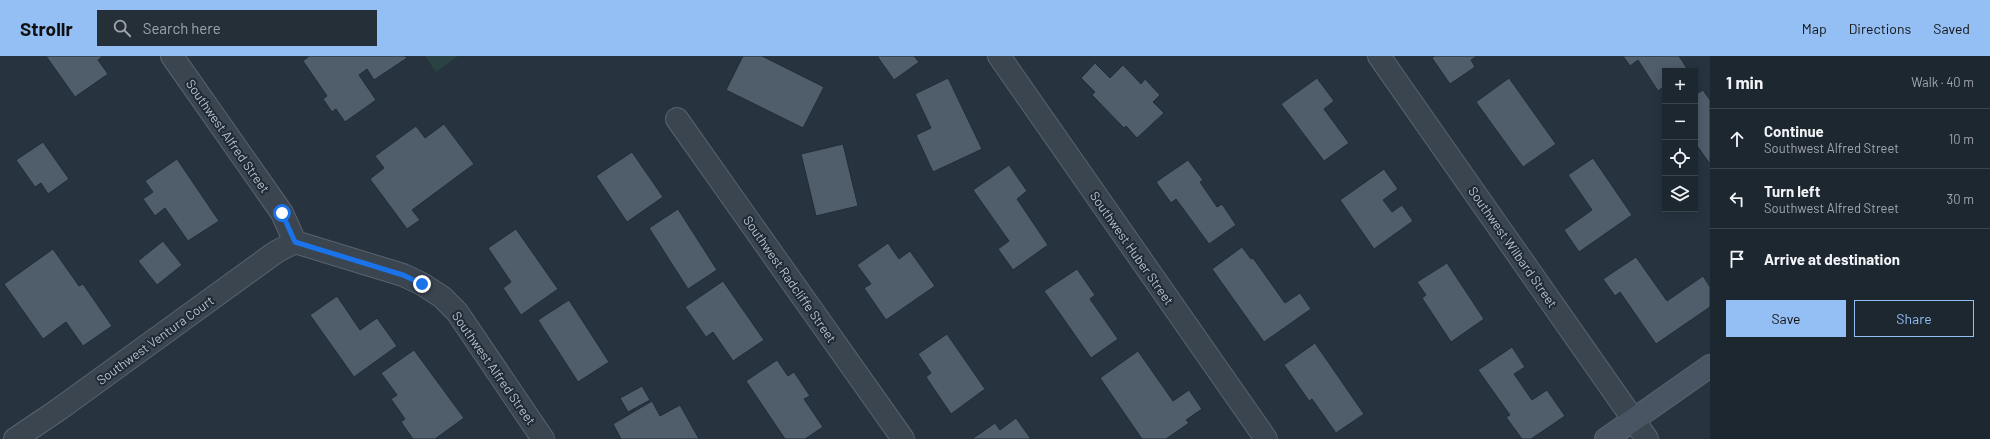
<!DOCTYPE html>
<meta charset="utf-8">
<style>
body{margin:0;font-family:Barlow,sans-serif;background:#252f38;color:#f1f3f6}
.controls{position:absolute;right:12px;top:12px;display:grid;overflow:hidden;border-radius:0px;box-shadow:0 2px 10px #0003}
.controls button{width:36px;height:36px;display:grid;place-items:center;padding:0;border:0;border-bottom:1px solid #3b444c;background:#1d2730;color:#f1f3f6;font:20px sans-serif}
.stop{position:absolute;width:12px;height:12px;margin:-9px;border:3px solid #1a73e8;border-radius:50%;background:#fff}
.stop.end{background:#1a73e8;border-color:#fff;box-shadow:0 1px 4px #0008}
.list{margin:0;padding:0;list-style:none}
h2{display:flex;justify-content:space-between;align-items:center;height:52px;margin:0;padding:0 16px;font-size:17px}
h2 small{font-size:13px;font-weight:400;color:#a0a5ab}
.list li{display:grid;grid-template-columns:26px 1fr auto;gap:12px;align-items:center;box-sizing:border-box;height:60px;padding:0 16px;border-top:1px solid #3b444c}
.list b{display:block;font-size:15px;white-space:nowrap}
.list p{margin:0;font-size:13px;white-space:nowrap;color:#a0a5ab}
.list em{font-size:13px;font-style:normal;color:#a0a5ab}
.actions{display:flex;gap:8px;padding:12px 16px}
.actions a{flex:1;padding:9px 0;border:1px solid #94bff4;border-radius:0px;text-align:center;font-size:14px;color:#94bff4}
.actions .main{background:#94bff4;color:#111}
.icon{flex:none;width:22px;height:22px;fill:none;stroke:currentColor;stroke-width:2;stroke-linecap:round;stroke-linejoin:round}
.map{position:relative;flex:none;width:1710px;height:383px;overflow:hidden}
header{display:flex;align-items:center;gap:24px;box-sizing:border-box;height:56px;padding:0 20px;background:#94bff4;color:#111}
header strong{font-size:19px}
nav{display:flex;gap:22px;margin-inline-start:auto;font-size:14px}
.search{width:280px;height:36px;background:#252f38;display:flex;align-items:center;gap:10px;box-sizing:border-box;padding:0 14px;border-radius:0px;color:#a0a5ab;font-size:15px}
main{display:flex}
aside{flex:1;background:#1d2730}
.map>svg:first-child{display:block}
.green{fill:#2a4242}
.building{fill:#505d6b;stroke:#222c38}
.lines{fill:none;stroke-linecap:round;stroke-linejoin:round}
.street-casing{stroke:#59636e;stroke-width:24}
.secondary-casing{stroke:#59636e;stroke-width:24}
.street{stroke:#3b4550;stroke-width:22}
.secondary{stroke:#495563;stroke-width:22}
.route{stroke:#1a73e8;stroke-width:5}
.labels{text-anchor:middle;stroke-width:4;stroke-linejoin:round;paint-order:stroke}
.street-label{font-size:13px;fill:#b8c0cb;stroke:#202a36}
</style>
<header>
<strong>Strollr</strong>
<div class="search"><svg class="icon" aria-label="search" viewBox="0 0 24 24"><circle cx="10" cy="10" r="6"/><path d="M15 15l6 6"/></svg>Search here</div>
<nav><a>Map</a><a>Directions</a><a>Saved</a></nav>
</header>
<main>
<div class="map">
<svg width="1710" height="383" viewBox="0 0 1710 383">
<rect width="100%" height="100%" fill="#273440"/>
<path class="green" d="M425 0H458L436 16Z"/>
<g class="building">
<path d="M46 0H103L98 4 108 18 75 41Z"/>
<path d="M309 0H405L407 2 374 24 367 13 359 19 376 44 345 66 336 53 332 56 323 43 327 40 303 5Z"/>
<path d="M743 0H762L824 31 803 72 726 34Z"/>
<path d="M877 0H914L919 6 894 24Z"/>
<path d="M1434 0H1477L1471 4 1475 11 1450 28 1432 2Z"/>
<path d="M1623 0H1679L1688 14 1665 15V30L1658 35 1638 4 1630 10Z"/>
<path d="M1095 7 1110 22 1123 9 1141 28 1145 23 1160 39 1153 46 1164 57 1137 82 1126 70 1124 72 1092 39 1095 36 1081 22Z"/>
<path d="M948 22 982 93 933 116 916 79 931 72 915 38Z"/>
<path d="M1317 22 1334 45 1324 53 1349 87 1324 105 1281 48Z"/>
<path d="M1509 22 1556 88 1523 111 1476 46Z"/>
<path d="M1703 34 1710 44V108L1695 87V39Z"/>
<path d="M444 68 474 108 412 154 420 164 407 173 370 123 384 112 375 100 416 70 425 82Z"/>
<path d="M43 86 69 123 48 138 41 127 35 131 16 104Z"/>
<path d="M843 88 858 150 816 160 801 98Z"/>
<path d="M632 96 663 141 627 166 596 120Z"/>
<path d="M1593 102 1632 159 1579 196 1564 174 1592 154 1568 119Z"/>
<path d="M177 103 219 165 188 185 165 152 155 160 143 143 153 136 145 125Z"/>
<path d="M1188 104 1203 124 1200 126 1217 151 1222 148 1236 169 1209 188 1176 143 1171 147 1156 126Z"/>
<path d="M1009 109 1027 135 1017 143 1048 189 1013 214 998 193 1009 185 973 134Z"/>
<path d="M1384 113 1398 133 1383 144 1392 156 1402 149 1413 165 1374 193 1340 144Z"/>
<path d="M678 153 717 214 688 233 649 172Z"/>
<path d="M516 173 558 233 521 259 503 232 511 226 488 192Z"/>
<path d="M163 185 182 209 157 229 138 205Z"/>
<path d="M888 187 899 203 910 195 935 230 886 264 864 232 871 228 857 209Z"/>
<path d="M1242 191 1251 203 1253 202 1285 247 1300 237 1311 253 1264 286 1212 213Z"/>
<path d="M53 193 79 230 83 228 112 270 83 290 66 266 43 283 4 228Z"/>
<path d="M1636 201 1667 245 1703 220 1710 231V251L1656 288 1620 236 1615 240 1603 223Z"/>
<path d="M1447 207 1484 263 1451 286 1422 242 1426 239 1417 226Z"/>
<path d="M1077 213 1095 239 1090 243 1118 283 1091 302 1044 235Z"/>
<path d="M723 225 764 284 733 305 713 276 706 281 685 251Z"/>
<path d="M337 240 360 274 377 262 397 290 354 321 310 259Z"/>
<path d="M569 244 609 306 578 326 538 264Z"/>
<path d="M947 278 985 333 951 358 926 321 931 317 918 298Z"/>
<path d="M1315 287 1364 358 1336 377 1312 343 1309 345 1284 309Z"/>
<path d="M1512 291 1525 311 1514 318 1532 344 1547 334 1565 360 1531 383H1522L1506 361 1510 359 1478 314Z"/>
<path d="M414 294 464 362 435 383H413L401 366 405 363 391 343 397 339 381 317Z"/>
<path d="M1138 295 1173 345 1189 334 1202 353 1186 364 1189 367 1166 383H1142L1100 322Z"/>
<path d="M777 304 788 320 794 316 810 340 804 343 823 371 805 383H785L746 325Z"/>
<path d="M642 330 650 344 628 356 620 342Z"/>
<path d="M652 345 660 360 680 349 699 383H621L613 368Z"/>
<path d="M1016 362 1031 383H972L995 367 1000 374Z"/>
</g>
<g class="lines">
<defs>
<g id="street">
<path d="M172 0 282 157 295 186 403 219 422 228 442 241 457 256 543 383"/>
<path d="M999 0 1266 383"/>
<path d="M1379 0 1647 383"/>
<path d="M677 63 903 383"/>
<path d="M15 383 58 354 276 196 295 186"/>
</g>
<path id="secondary" d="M1606 383 1710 310"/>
</defs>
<use href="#street" class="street-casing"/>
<use href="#secondary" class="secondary-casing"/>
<use href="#street" class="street"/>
<use href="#secondary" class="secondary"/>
</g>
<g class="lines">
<path class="route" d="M282 157 295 186 403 219 422 228"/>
</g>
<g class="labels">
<g class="street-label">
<text transform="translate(228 80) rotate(55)" y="5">Southwest Alfred Street</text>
<text transform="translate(1513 191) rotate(55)" y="5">Southwest Wilbard Street</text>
<text transform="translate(1132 192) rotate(55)" y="5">Southwest Huber Street</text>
<text transform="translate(790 223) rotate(55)" y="5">Southwest Radcliffe Street</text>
<text transform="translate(155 284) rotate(-36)" y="5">Southwest Ventura Court</text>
<text transform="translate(494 312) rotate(55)" y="5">Southwest Alfred Street</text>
</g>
</g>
</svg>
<div class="controls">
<button>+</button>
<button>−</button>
<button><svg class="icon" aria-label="locate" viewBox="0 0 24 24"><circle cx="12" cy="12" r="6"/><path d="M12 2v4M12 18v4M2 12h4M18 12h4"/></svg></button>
<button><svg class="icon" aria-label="layers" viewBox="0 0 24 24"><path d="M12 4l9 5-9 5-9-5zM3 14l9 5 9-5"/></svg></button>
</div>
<div class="stop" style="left:282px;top:157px"></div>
<div class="stop end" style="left:422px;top:228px"></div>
</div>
<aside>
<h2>1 min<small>Walk · 40 m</small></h2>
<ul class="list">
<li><svg class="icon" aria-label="ahead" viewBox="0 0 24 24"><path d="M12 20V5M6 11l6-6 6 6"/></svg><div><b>Continue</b><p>Southwest Alfred Street</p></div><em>10 m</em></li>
<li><svg class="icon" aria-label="left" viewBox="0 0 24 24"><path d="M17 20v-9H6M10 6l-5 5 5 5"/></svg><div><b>Turn left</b><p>Southwest Alfred Street</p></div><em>30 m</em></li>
<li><svg class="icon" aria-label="arrive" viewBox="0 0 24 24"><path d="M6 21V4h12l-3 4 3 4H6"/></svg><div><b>Arrive at destination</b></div></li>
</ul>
<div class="actions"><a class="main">Save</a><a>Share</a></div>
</aside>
</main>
